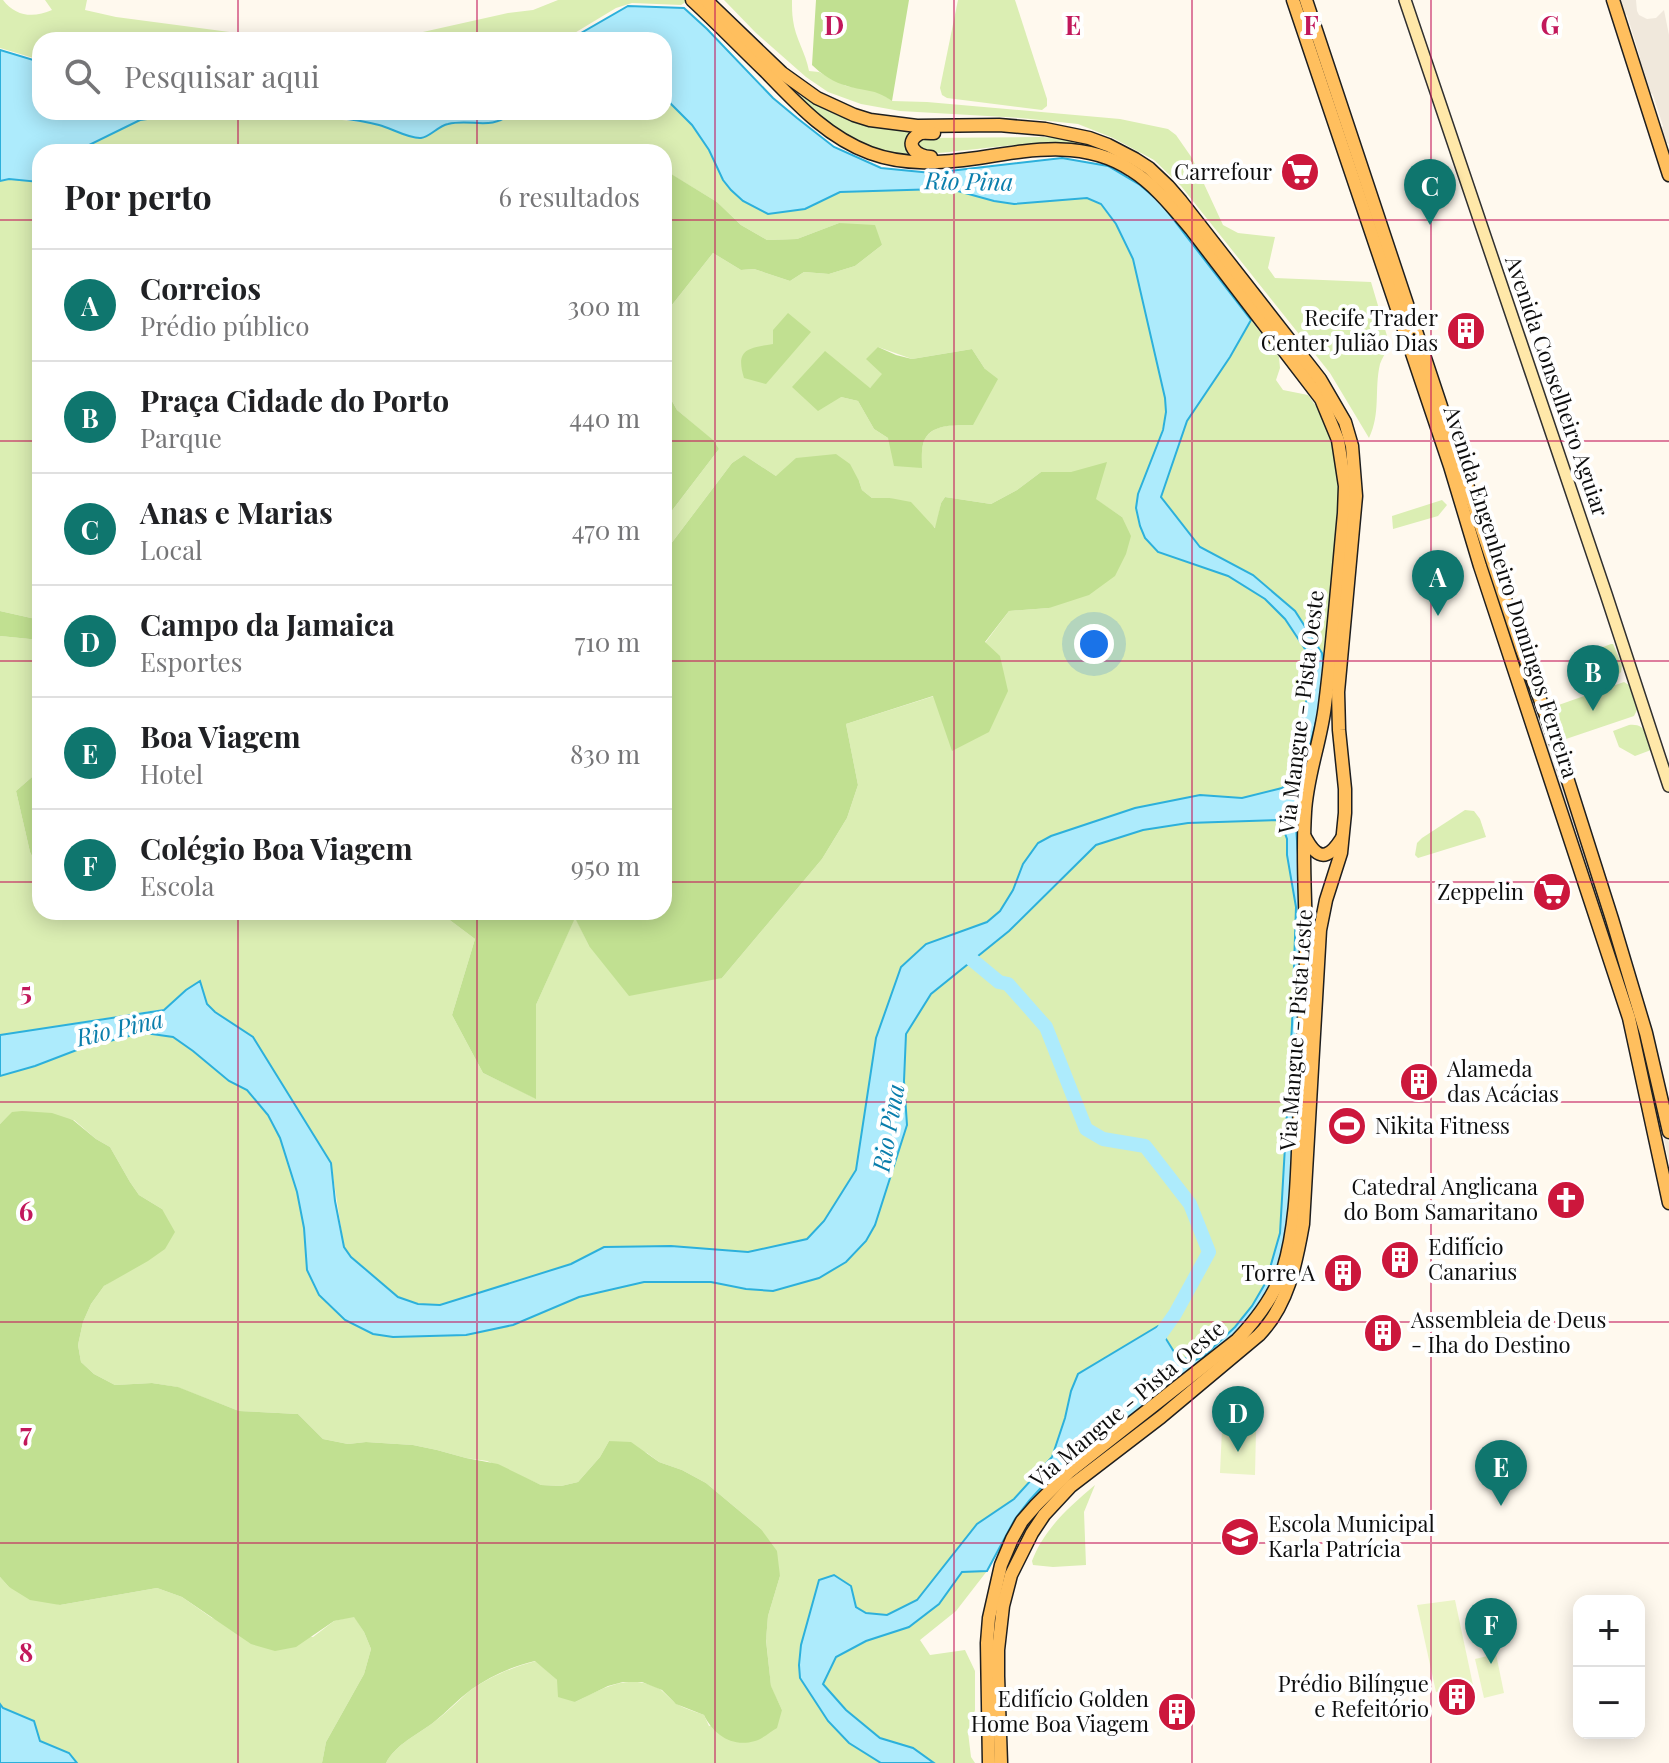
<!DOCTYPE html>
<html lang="pt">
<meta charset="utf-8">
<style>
body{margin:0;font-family:"Playfair Display",serif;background:#f2f2f2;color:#202124}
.controls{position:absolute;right:24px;bottom:24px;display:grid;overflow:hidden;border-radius:16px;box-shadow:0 4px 20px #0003}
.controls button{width:72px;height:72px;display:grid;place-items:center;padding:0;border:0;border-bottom:2px solid #e0e0e0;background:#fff;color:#202124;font:40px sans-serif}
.you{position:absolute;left:1094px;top:644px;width:28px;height:28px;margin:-20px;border:6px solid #fff;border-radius:50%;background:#1a73e8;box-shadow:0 0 0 12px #1a73e833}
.badge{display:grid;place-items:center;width:52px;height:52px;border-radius:50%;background:#0f766e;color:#fff;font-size:26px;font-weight:700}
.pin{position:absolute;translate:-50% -66px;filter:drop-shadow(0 2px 4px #0008)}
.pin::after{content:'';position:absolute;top:42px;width:28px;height:24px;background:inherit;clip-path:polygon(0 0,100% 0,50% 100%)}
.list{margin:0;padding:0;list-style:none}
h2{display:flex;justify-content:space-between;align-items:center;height:104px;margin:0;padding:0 32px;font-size:34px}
h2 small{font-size:26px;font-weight:400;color:#757577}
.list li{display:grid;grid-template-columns:52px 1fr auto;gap:24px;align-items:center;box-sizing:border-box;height:112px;padding:0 32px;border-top:2px solid #e0e0e0}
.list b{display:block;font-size:30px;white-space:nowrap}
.list p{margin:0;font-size:26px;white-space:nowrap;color:#757577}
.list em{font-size:26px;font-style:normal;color:#757577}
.icon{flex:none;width:44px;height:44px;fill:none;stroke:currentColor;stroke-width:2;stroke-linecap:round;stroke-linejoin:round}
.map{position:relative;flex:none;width:1669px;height:1763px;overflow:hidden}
.search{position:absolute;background:#fff;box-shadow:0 4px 20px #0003;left:32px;top:32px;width:640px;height:88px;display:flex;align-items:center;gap:20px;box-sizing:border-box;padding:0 28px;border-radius:24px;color:#757577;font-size:30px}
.panel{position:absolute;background:#fff;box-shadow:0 4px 20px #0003;left:32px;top:144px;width:640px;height:776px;border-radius:24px}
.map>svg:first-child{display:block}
.green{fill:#dbeeb3;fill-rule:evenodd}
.forest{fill:#c1e091}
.pitch{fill:#ebf4c6}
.plaza{fill:#f0e8dc}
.water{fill:#adebfc;stroke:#2cb0db;stroke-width:2}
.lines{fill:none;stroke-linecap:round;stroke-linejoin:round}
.river{stroke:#adebfc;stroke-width:14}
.secondary-casing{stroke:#303030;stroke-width:14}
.primary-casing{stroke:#1f1f1f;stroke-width:15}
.secondary{stroke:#ffe8a9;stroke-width:11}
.primary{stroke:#ffbf5e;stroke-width:12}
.grid{fill:none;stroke:#c2185b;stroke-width:2;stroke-opacity:0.55}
.labels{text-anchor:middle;stroke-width:8;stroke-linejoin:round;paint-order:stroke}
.poi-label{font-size:22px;fill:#0e0e0e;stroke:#fff;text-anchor:end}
.street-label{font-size:22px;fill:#0e0e0e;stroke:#fff}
.water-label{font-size:24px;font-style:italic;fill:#0a7eac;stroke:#fff}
.grid-label{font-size:26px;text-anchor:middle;font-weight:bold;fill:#c2185b;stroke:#fff;stroke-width:8;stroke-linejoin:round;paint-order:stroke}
</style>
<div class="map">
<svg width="1669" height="1763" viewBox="0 0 1669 1763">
<rect width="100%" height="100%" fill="#fff9ee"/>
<g class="green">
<path d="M0 0H3C16 17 34 18 52 10L45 0H87L85 10 116 17 291 40H40V60L0 48Z"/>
<path d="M558 0H689L681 5 632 3 616 8 563 40H387L508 13 533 10Z"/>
<path d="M724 0H792C792 7 792 14 793 20 795 38 806 53 809 71L819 72 846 86 878 91 892 101 927 102 1120 119 1168 129 1176 135 1192 158 1223 225 1238 233 1275 237 1268 268 1275 278 1371 282 1390 346C1386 352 1382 358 1380 364 1374 390 1381 413 1369 438L1330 373 1181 186 1154 160 1113 138 1078 124 1021 118 900 111 861 104 828 92 806 77 756 33Z"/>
<path d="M958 0H1015L1047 99V106L1042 110 947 98 942 95 940 88Z"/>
<path d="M786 86C826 115 861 127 911 132L906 144 909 157C855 149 825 122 786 86Z"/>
<path d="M664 100 668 101 692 125 709 150 723 180 731 190 743 201 768 214 805 209 840 192 940 189 954 190 994 201 1014 204 1087 198 1100 204 1116 224 1133 259 1165 398 1166 412 1159 443 1158 552 1228 576 1265 599 1285 619 1307 652 1311 681 1287 783 1282 788 1242 798 1200 795 1135 808 1051 836 1038 843 1023 864 1013 890 1000 911 987 922 926 944 876 1038 856 1170 824 1221 808 1239 748 1252 671 1246 604 1247 571 1264 440 1305C426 1305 414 1304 402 1299 387 1292 354 1261 344 1247L331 1163 215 1012 207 1004 200 981 186 990 164 1009 0 1035V636L40 640V770L16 791 30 852 40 872V912H439L475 939 452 1015 483 1073 535 1098 536 1005 575 917 589 946 722 978 822 859 847 818 858 785 846 724 934 696 985 643 1009 611 1049 608 1122 517 1095 499 1071 472H1041L1017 490 991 504 945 497 941 503 936 528 890 498H872L862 490 859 481 776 476 744 455 732 463 664 553V521L719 449 712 440 677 410 664 387V315L713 253 741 270 754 269 790 281 804 272 829 274 855 266 882 245 839 223 797 239 767 240 741 225 717 202 669 173 664 175V152H75L140 120 197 112H249L276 116 294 115 371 123 394 129 410 137 423 138 445 124 504 120 513 112H664ZM878 347 912 359 972 349 985 369 973 424C958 425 931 423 924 441 921 448 922 461 921 468L888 438 874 429 858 401 841 397 870 388 883 374Z"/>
<path d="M1042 137C1067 138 1094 144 1116 156 1063 134 994 148 938 153H924L918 146 919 141 925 138Z"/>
<path d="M9 179 40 181V620L0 611V181Z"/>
<path d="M1251 320 1279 357 1280 368 1276 380 1283 390 1308 395C1348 446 1340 506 1334 566 1331 601 1328 636 1324 670L1253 575 1200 547 1161 497 1187 421 1230 357Z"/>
<path d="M1442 500 1447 505 1438 516 1393 529 1392 516Z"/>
<path d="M1611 644H1613L1622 665 1621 672 1617 676 1583 687 1582 684 1593 680 1589 668 1590 652Z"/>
<path d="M1624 682 1629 685 1637 710 1634 716 1563 740 1559 739 1548 712 1550 708Z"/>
<path d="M1629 725C1647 723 1647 737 1651 750L1635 756 1619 747 1613 731Z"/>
<path d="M1465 810 1474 811 1480 819 1486 837 1418 858 1415 855 1417 843 1422 838Z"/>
<path d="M1281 820 1287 839V855L1296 907 1292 1025 1280 1233 1266 1282 1252 1306 1235 1327 1203 1357 1193 1361 1176 1355 1158 1326 1078 1374 1071 1391 1065 1418 1052 1457 1014 1499 977 1524 917 1600 887 1615 866 1613 819 1581 801 1645 799 1665 828 1721 849 1743 881 1763H386C396 1744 417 1735 434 1722 445 1714 456 1703 467 1693 487 1678 512 1667 536 1661L557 1680 575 1702C603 1688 629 1672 660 1689 665 1693 669 1698 674 1702 682 1708 694 1711 704 1715L709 1726 782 1710 771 1687 766 1639 768 1616 780 1576 761 1529 706 1483 682 1470 659 1462 647 1453 609 1441 600 1457 578 1482 561 1486 541 1485 487 1461 466 1458 437 1450 413 1445 366 1442 348 1444 323 1439 298 1414 239 1411 177 1387 152 1383 115 1385 94 1374 81 1362 78 1345 83 1322 91 1304 104 1286 124 1273 162 1209 139 1195 130 1182 110 1147 96 1139 74 1120 12 1113 0 1124V1076L35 1066 82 1048 137 1034H152L173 1037 193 1051 229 1081 247 1090 268 1115 280 1138 297 1192 304 1228 307 1270 319 1295 345 1320 513 1325 579 1297 644 1282H711L746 1289 773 1291 819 1278 846 1262 866 1241 875 1225 907 1125 904 1081 906 1034 931 994 1009 931 1096 845 1143 830 1188 823Z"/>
<path d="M1095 1485 1084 1512 1086 1565 1053 1567 1033 1565 1032 1561C1044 1529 1070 1506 1095 1485Z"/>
<path d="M987 1571 956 1611 920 1640 930 1655 965 1650 975 1671V1710L968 1732 971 1757 975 1763H934L913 1748 880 1738 846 1710 823 1684 836 1657 866 1641 909 1627 939 1604 962 1572Z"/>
<path d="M0 1577 9 1587 60 1605 157 1588 182 1597 212 1618 313 1637 334 1621 354 1616 364 1632 371 1649 364 1674 326 1742 322 1763H77L69 1753 40 1741 34 1721 2 1708 0 1704Z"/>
</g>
<g class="forest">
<path d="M816 0H909L892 101C873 88 867 92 847 86 835 83 821 74 812 65Z"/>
<path d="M668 172 717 202 741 225 767 240 797 239 839 223 875 225 882 245 855 266 829 274 804 272 790 281 754 269 741 270 713 253 664 315V175Z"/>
<path d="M788 313 811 332 766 384 744 378C735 349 748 348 773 344V330Z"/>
<path d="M878 347 896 355 912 359 972 349 985 369 998 379 973 425C958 425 931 423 924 441 921 448 922 461 922 468L894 466 888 438 874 429 858 401 841 397 818 411 792 387 825 351 870 388 882 374 866 359Z"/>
<path d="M664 387 677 410 713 440 719 449 664 521Z"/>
<path d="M836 454 850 464 859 481 862 490 872 498H890L911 502 935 528 941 503 945 497 991 504 1017 490 1041 472H1071L1107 462 1096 499 1122 517 1131 536 1126 554 1115 576 1089 595 1049 608 1009 611 985 642 1000 656 1008 691 989 732 952 751 933 696 846 724 858 785 847 818 822 859 722 978 629 996 589 946 575 918 536 1005V1099L483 1073 452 1015 475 939 439 912H664V553L732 463 744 455 776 476 796 458Z"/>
<path d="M0 611 40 620V640L0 636Z"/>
<path d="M40 770V872L30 852 16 791Z"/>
<path d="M22 1111 52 1113 73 1120 96 1139 110 1147 130 1182 139 1195 162 1209 175 1232 165 1249 148 1261 104 1286 91 1304 83 1322 78 1345 81 1362 94 1374 115 1385 152 1383 178 1387 239 1411 298 1414 323 1439 348 1444 366 1442 413 1445 437 1450 466 1458 498 1464 541 1485 561 1486 578 1482 600 1457 609 1441 631 1442 659 1462 682 1470 706 1483 761 1529 777 1551 780 1576 768 1616 766 1640 771 1686 782 1710 777 1728C770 1732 764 1738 755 1741 732 1748 713 1734 704 1715L676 1704 662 1690 642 1682H623L608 1686 575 1702 558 1697 557 1680 535 1661C513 1666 491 1676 472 1689 458 1699 447 1712 434 1722 417 1735 396 1744 386 1763H322L326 1742 364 1674 371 1649 364 1632 354 1617 334 1621 296 1647 275 1651 251 1644 182 1597 157 1588 60 1605 30 1600 9 1587 0 1577V1124L12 1112Z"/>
</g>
<g class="pitch">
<path d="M1222 1429 1256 1430 1255 1475 1220 1473Z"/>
<path d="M1455 1600 1473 1685 1436 1692 1417 1605Z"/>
<path d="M1496 1654 1504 1693 1484 1698 1475 1659Z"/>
</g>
<g class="plaza">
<path d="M1617 0H1636L1637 11 1639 15 1647 19 1656 18 1664 10 1669 35V144L1665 142 1660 131 1663 126 1653 95 1646 88 1639 63 1640 57 1627 15 1621 11Z"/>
<path d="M1527 680 1634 998 1669 1143V1163L1647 1058 1640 1032 1524 681Z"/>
</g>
<g class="water">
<path d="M628 6 684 8 707 29 773 98 797 118 834 147 881 168 932 173 1062 158 1108 166 1140 185 1160 202 1251 320 1230 357 1187 421 1161 497 1200 547 1253 575 1295 611 1322 653 1324 670 1319 710 1298 792 1296 827 1302 911 1290 1211 1282 1262 1271 1287 1239 1333 1206 1362 1058 1469 1029 1501 1015 1519 987 1571 962 1572 939 1604 909 1627 866 1641 836 1657 823 1684 846 1710 880 1738 913 1748 934 1763H881L849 1743 828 1721 800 1678 799 1665 801 1645 819 1580 834 1575 851 1586 856 1607 866 1613 887 1615 917 1600 977 1524 1014 1499 1052 1457 1065 1418 1071 1391 1078 1374 1158 1326 1176 1355 1193 1361 1203 1357 1235 1327 1252 1306 1266 1282 1280 1233 1292 1025 1296 907 1287 855V839L1280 820 1188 823 1143 830 1096 845 1009 931 931 994 906 1034 904 1081 907 1125 875 1225 866 1241 846 1262 819 1278 773 1291 746 1289 711 1282H644L579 1297 513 1325 466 1335 393 1337 373 1334 345 1320 319 1295 307 1270 304 1228 297 1192 280 1138 268 1115 247 1090 229 1081 193 1051 173 1037 152 1034H137L82 1048 35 1066 0 1076V1035L164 1010 186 990 200 981 207 1004 215 1012 253 1037 331 1163 335 1201 344 1247 351 1257 398 1297 418 1304 440 1305 571 1264 604 1247 671 1246 748 1252 807 1239 824 1221 856 1170 876 1038 901 967 926 944 987 922 1000 911 1013 890 1023 864 1038 843 1051 836 1135 808 1200 795 1242 798 1282 788 1287 783 1311 681 1307 652 1285 619 1265 599 1228 576 1158 552 1145 538 1140 526 1136 508 1138 494 1163 430 1166 412 1165 398 1133 259 1116 224 1101 204 1087 198 1014 204 994 201 954 190 940 189 840 192 805 209 768 214 743 201 731 190 723 180 709 150 692 125 668 101 664 100V40H569Z"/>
<path d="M0 50 40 62V112H197L140 120 75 152H40L39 182 9 179 0 181Z"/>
<path d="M249 112H513C490 132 473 118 448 124 438 126 430 137 421 138 409 139 391 128 379 125 357 119 315 115 292 115 278 115 264 115 249 112Z"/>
<path d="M0 1704 3 1708 34 1721 40 1741 69 1753 77 1763H0Z"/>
</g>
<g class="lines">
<path class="river" d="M964 953 999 982 1008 984 1046 1027 1086 1129 1103 1139 1145 1146 1190 1204 1209 1252 1175 1314 1156 1341 1158 1347"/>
<defs>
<path id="secondary" d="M1405 0 1606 594 1669 786"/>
<g id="primary">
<path d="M692 0C717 23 741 48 766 72 797 104 827 137 870 153 905 166 942 163 978 158 1029 150 1085 139 1131 170 1155 185 1173 208 1191 229L1321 399 1338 440 1345 486 1344 513C1338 577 1333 642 1325 705 1321 741 1307 775 1305 812 1302 858 1306 904 1306 951 1306 1009 1301 1068 1299 1126 1297 1173 1297 1224 1283 1270 1274 1297 1256 1320 1237 1340L1069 1472 1036 1505 1022 1521 1012 1539 1001 1565 989 1618 987 1643 989 1763"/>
<path d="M706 0 782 73 817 98 854 115 870 120 917 126 999 125 1045 129 1089 138 1108 145 1135 159 1149 168 1168 186 1181 201 1320 379 1345 422 1352 446 1356 496 1338 692 1339 730 1345 789V813L1341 853 1326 900 1320 930 1303 1224C1296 1264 1288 1305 1259 1335L1161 1417 1071 1486 1044 1515 1032 1533 1011 1575 1003 1606 998 1650V1676L1001 1763"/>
<path d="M1293 0 1450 466 1480 566 1629 1018 1669 1203"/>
<path d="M1306 0 1522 650 1557 746 1612 919 1646 1033 1669 1132"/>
<path d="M1613 0 1669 175"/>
<path d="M931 157C916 157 903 143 919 134 922 132 930 133 934 133"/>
<path d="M1305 837C1318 861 1328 860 1342 838"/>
</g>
</defs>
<use href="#secondary" class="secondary-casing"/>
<use href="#primary" class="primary-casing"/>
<use href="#secondary" class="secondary"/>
<use href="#primary" class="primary"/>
</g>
<path class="grid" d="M238 0V40M477 0V40M715 0V1763M954 0V1763M1192 0V1763M1431 0V1763M238 112V152M477 112V152M0 220H40M664 220H1669M0 441H40M664 441H1669M0 661H40M664 661H1669M0 882H40M664 882H1669M238 912V1763M477 912V1763M0 1102H1669M0 1322H1669M0 1543H1669"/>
<defs>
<symbol id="supermarket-disc" viewBox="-11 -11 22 22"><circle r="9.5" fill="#cc173c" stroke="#fff"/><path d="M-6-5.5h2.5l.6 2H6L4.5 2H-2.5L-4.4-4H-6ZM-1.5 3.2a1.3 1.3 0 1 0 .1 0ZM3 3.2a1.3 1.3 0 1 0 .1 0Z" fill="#fff"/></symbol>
<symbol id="building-disc" viewBox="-11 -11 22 22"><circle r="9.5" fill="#cc173c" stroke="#fff"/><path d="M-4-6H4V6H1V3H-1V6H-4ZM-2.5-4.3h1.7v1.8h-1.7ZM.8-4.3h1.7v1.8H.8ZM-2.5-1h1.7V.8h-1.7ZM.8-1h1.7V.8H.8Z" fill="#fff"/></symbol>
<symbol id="stadium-disc" viewBox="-11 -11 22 22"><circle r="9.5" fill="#cc173c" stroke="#fff"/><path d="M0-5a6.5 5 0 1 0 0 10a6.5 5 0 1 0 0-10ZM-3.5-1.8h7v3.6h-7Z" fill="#fff"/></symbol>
<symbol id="church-disc" viewBox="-11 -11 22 22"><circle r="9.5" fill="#cc173c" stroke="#fff"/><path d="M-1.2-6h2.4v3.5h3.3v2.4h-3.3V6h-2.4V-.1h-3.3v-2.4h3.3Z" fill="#fff"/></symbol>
<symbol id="school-disc" viewBox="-11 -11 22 22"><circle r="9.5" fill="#cc173c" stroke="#fff"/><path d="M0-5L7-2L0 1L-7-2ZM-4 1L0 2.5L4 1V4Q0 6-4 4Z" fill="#fff"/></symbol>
</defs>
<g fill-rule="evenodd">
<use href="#supermarket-disc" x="1278" y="150" width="44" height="44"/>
<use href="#building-disc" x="1444" y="309" width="44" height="44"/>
<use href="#supermarket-disc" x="1530" y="870" width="44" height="44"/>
<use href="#building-disc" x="1397" y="1060" width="44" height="44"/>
<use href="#stadium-disc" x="1325" y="1104" width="44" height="44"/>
<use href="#church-disc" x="1544" y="1178" width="44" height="44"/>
<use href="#building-disc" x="1378" y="1238" width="44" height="44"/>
<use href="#building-disc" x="1321" y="1251" width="44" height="44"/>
<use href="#building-disc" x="1361" y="1311" width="44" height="44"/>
<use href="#school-disc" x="1218" y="1515" width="44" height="44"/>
<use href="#building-disc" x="1435" y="1675" width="44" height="44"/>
<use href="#building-disc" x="1155" y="1690" width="44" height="44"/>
</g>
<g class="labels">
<g class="poi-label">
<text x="1272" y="180">Carrefour</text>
<text x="1438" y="326">Recife Trader<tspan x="1438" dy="25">Center Julião Dias</tspan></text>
<text x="1524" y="900">Zeppelin</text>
<text x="1447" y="1077" text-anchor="start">Alameda<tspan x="1447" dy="25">das Acácias</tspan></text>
<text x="1375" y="1134" text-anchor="start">Nikita Fitness</text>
<text x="1538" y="1195">Catedral Anglicana<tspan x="1538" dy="25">do Bom Samaritano</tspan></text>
<text x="1428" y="1255" text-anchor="start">Edifício<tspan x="1428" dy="25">Canarius</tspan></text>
<text x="1315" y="1281">Torre A</text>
<text x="1411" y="1328" text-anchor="start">Assembleia de Deus<tspan x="1411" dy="25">- Iha do Destino</tspan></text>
<text x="1268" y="1532" text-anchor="start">Escola Municipal<tspan x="1268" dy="25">Karla Patrícia</tspan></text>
<text x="1429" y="1692">Prédio Bilíngue<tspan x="1429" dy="25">e Refeitório</tspan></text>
<text x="1149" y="1707">Edifício Golden<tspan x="1149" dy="25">Home Boa Viagem</tspan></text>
</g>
<g class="street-label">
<text transform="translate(1557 386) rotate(71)" y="8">Avenida Conselheiro Aguiar</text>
<text transform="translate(1511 592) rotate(72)" y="8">Avenida Engenheiro Domingos Ferreira</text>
<text transform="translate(1301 712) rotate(-83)" y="8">Via Mangue - Pista Oeste</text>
<text transform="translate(1296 1030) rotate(-86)" y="8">Via Mangue - Pista Leste</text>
<text transform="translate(1127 1404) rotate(-40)" y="8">Via Mangue - Pista Oeste</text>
</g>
<g class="water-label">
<text transform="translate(969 182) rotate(1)" y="8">Rio Pina</text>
<text transform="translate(120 1029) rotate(-13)" y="8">Rio Pina</text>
<text transform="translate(889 1128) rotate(-80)" y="8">Rio Pina</text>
</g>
</g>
<g class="grid-label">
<text x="834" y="35">D</text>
<text x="1073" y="35">E</text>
<text x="1311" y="35">F</text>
<text x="1550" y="35">G</text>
<text x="26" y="1001">5</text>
<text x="26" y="1221">6</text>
<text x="26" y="1442">7</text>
<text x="26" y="1662">8</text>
</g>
</svg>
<div class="controls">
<button>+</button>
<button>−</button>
</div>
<div class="you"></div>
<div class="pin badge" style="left:1438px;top:616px">A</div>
<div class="pin badge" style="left:1593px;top:711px">B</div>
<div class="pin badge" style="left:1430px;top:225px">C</div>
<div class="pin badge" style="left:1238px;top:1452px">D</div>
<div class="pin badge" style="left:1501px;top:1506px">E</div>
<div class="pin badge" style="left:1491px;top:1664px">F</div>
<div class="search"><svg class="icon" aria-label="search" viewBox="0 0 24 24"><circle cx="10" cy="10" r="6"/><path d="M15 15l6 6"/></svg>Pesquisar aqui</div>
<section class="panel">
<h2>Por perto<small>6 resultados</small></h2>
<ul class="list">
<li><span class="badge">A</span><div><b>Correios</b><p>Prédio público</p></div><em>300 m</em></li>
<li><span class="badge">B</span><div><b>Praça Cidade do Porto</b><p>Parque</p></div><em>440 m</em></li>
<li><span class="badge">C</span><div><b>Anas e Marias</b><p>Local</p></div><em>470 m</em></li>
<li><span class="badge">D</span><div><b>Campo da Jamaica</b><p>Esportes</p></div><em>710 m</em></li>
<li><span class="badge">E</span><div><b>Boa Viagem</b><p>Hotel</p></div><em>830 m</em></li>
<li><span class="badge">F</span><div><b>Colégio Boa Viagem</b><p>Escola</p></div><em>950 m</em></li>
</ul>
</section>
</div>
